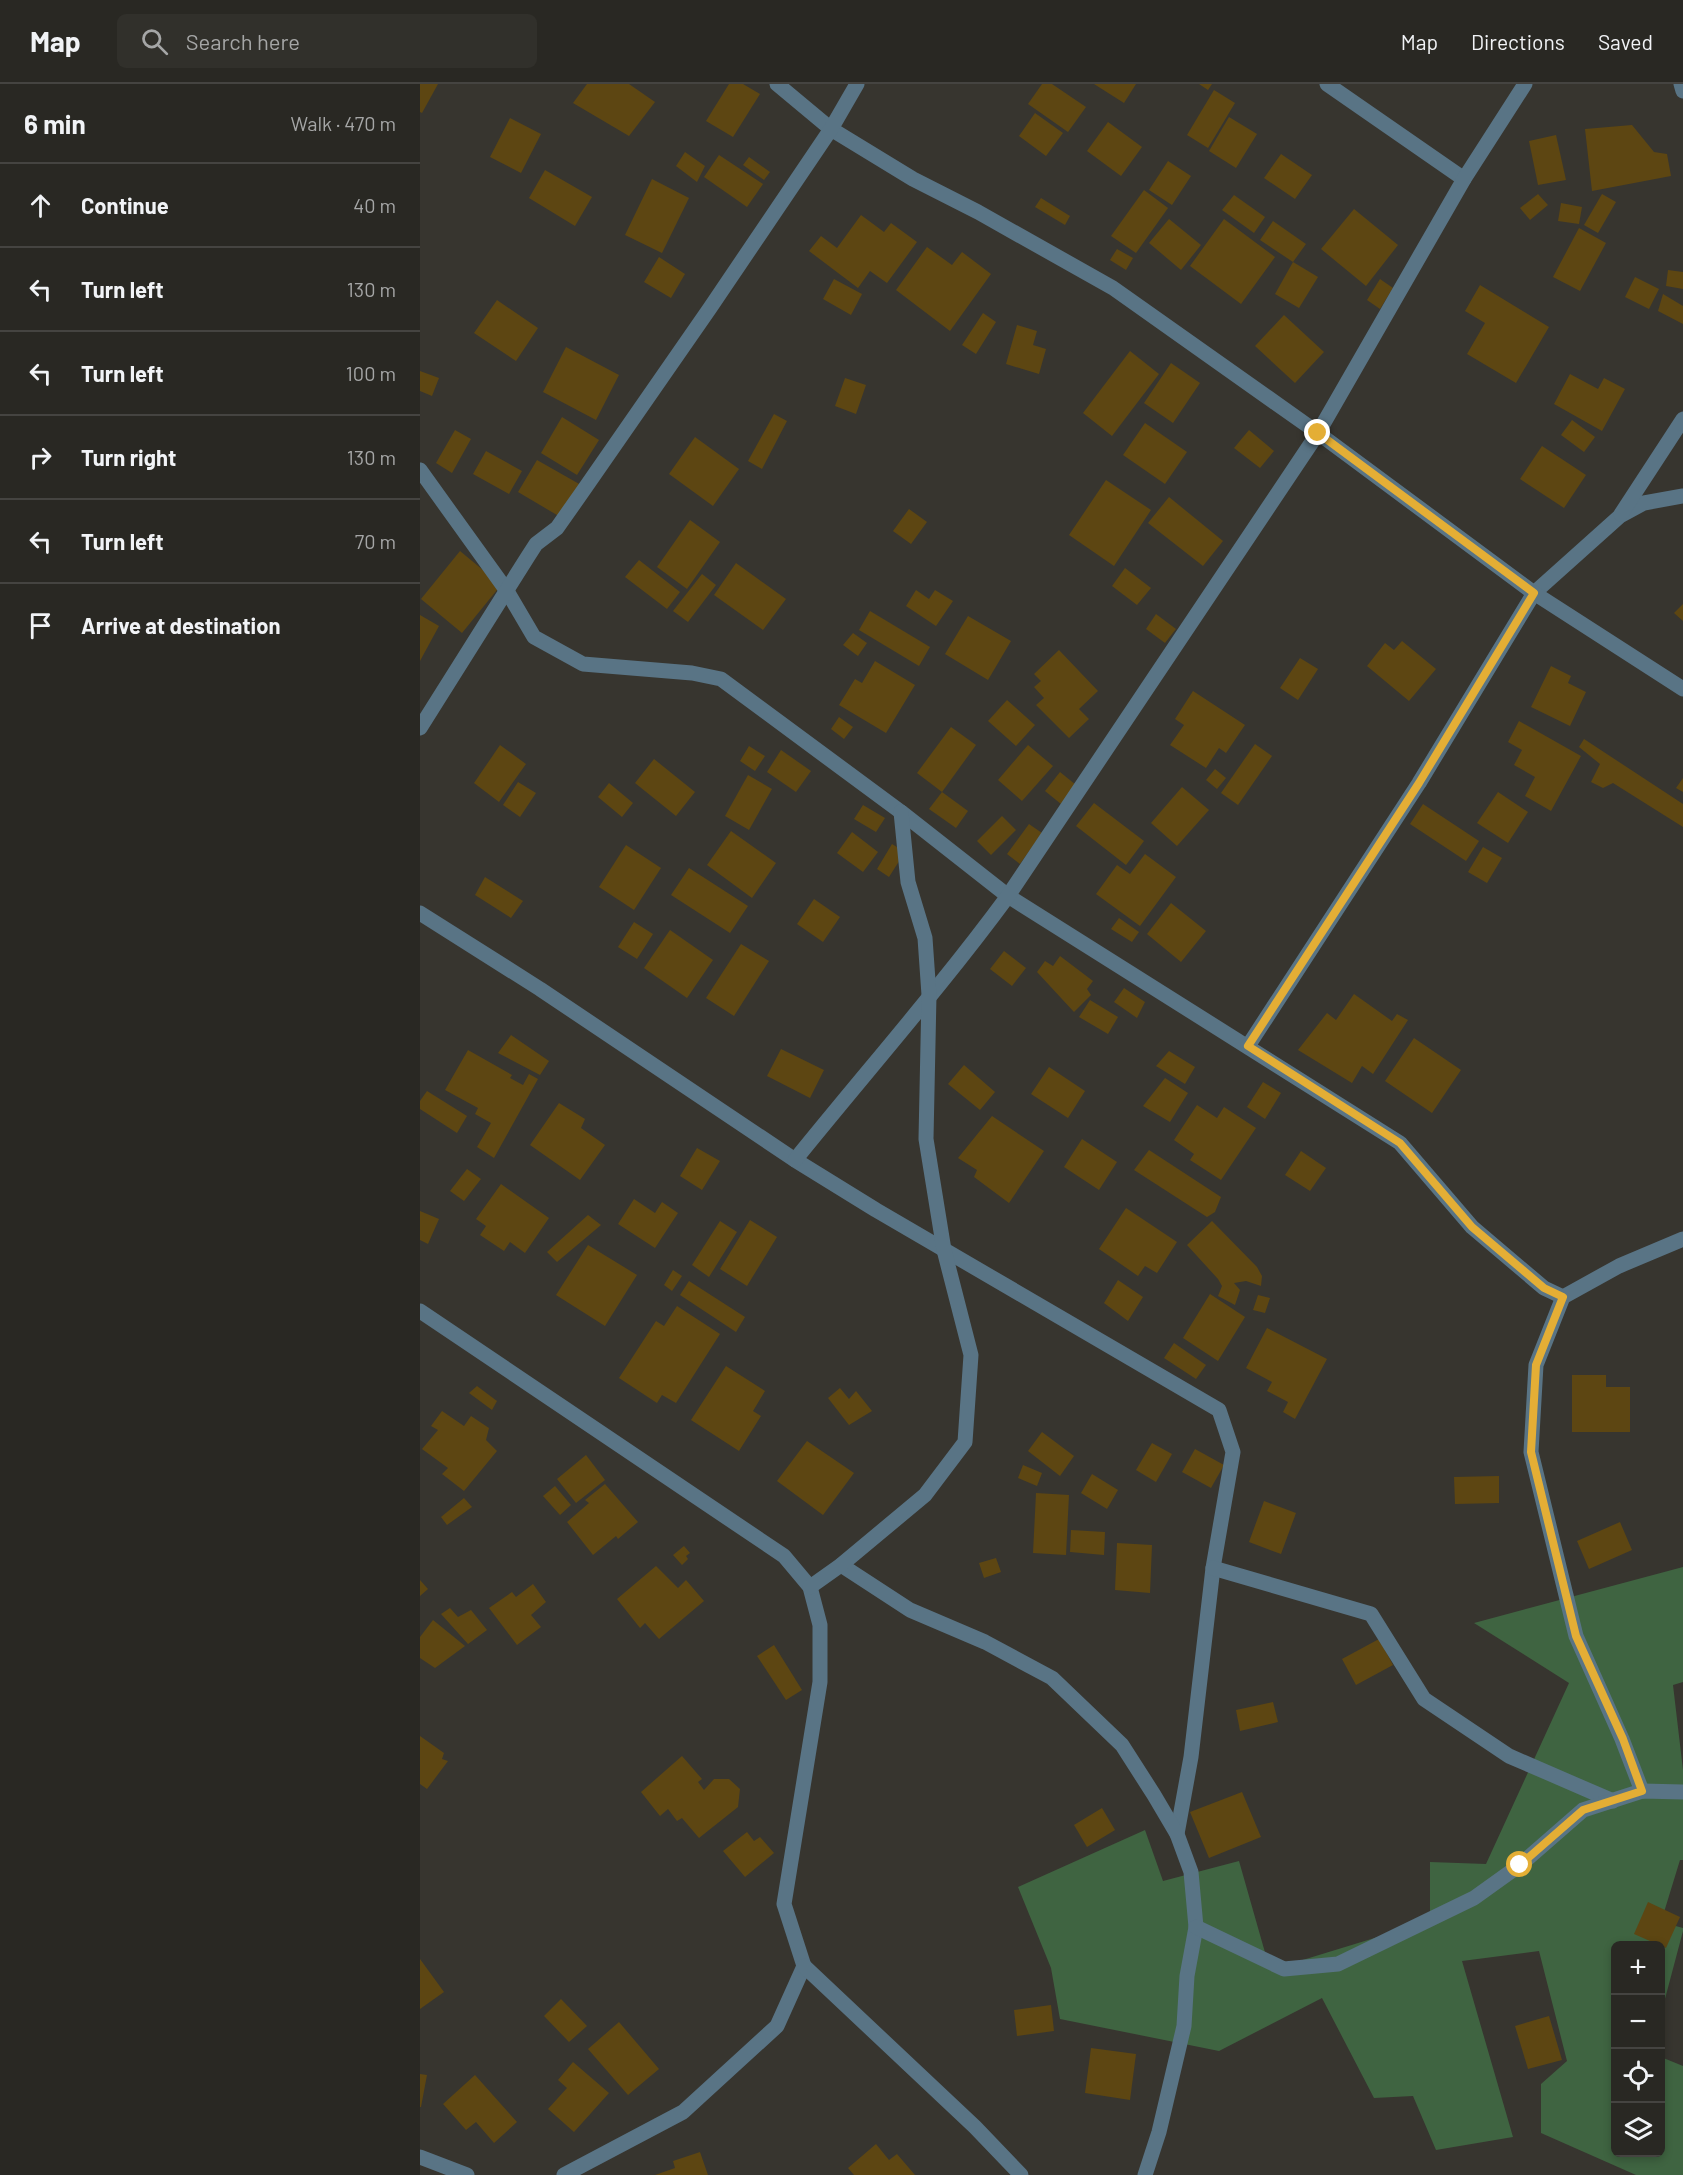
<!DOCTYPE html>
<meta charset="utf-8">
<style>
body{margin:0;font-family:Barlow,sans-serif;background:#31302b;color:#f1f3f6}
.controls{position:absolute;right:18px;bottom:18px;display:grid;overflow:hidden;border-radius:9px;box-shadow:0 3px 9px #0003}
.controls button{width:54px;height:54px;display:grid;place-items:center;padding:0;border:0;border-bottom:2px solid #454441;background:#292823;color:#f1f3f6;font:30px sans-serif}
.stop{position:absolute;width:18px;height:18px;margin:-14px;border:4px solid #e4ae35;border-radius:50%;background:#fff}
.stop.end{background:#e4ae35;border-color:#fff;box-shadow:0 2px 6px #0008}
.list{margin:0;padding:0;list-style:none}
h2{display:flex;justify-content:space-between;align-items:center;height:78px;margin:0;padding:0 24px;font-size:26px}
h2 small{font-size:20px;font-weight:400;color:#a5a6a6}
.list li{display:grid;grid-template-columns:39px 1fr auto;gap:18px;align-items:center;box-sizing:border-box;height:84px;padding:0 24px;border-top:2px solid #454441}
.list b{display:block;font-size:22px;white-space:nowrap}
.list em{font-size:20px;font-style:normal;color:#a5a6a6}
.icon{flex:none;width:33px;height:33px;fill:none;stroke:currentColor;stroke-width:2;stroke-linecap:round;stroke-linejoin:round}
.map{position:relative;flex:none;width:1263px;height:2091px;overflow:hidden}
header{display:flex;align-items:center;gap:36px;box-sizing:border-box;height:84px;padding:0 30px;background:#292823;border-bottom:2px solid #454441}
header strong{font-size:28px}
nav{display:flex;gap:33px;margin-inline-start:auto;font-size:21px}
.search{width:420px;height:54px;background:#31302b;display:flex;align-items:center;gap:15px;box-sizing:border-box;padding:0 21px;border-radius:9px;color:#a5a6a6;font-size:22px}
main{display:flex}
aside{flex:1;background:#292823}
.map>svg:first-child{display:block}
.green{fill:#3f6441}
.building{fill:#5d4612}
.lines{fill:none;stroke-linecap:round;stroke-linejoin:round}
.minor{stroke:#597485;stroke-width:15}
.route{stroke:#e4ae35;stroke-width:8}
</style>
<header>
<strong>Map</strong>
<div class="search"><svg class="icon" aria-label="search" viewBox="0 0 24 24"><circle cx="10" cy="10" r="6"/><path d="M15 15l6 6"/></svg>Search here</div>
<nav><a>Map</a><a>Directions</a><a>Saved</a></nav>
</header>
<main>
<aside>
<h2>6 min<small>Walk · 470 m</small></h2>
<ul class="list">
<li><svg class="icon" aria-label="ahead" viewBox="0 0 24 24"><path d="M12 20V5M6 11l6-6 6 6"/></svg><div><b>Continue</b></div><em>40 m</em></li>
<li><svg class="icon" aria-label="left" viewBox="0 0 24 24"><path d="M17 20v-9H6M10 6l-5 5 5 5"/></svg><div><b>Turn left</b></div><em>130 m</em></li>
<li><svg class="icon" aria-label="left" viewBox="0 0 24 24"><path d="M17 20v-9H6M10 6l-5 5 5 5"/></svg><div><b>Turn left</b></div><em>100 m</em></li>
<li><svg class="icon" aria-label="right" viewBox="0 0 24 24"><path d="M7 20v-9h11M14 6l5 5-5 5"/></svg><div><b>Turn right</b></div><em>130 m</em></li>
<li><svg class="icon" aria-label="left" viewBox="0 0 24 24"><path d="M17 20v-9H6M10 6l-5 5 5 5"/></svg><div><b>Turn left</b></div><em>70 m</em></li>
<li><svg class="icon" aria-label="arrive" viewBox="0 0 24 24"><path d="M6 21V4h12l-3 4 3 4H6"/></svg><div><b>Arrive at destination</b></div></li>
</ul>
</aside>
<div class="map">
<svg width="1263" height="2091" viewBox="0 0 1263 2091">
<rect width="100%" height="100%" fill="#37352f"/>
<path class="green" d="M1263 1483V1598L1253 1601 1263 1686V1776H1260L1241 1838 1263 1844V1847L1241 1930 1240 1862H1196V2068H1240L1241 1973 1263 1982V2091H1216L1121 2049V2000L1147 1977 1119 1867 1042 1877 1093 2053 1016 2066 993 2012 954 2014 902 1914 799 1967 640 1935 631 1884 598 1803 725 1746 743 1797 819 1777 850 1886 1010 1837V1778L1066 1780 1149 1599 1054 1539Z"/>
<g class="building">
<path d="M0 0H18L2 29 0 28Z"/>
<path d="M167 0H209L235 18 209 52 153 19Z"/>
<path d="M309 0H323L340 10 313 53 286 37Z"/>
<path d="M622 0H632L666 23 648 48 608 20Z"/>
<path d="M674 0H716L704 19Z"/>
<path d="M779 0H792L788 6Z"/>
<path d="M794 6 815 19 788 64 767 51Z"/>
<path d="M615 29 643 49 626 72 599 52Z"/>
<path d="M809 33 837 50 816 84 789 67Z"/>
<path d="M90 34 121 50 101 89 70 73Z"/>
<path d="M688 38 722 63 701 92 667 67Z"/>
<path d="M1212 41 1234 68 1247 70 1251 92 1172 107 1165 45Z"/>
<path d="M1136 51 1146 96 1118 101 1109 57Z"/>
<path d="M265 68 285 82 277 98 256 82Z"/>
<path d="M861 70 892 91 875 115 844 94Z"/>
<path d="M299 71 343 100 327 123 284 93Z"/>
<path d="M329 73 350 88 344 96 323 81Z"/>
<path d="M748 77 771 92 752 121 729 106Z"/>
<path d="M125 86 172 113 155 142 109 114Z"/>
<path d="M232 95 269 114 242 169 205 151Z"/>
<path d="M724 106 748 124 716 169 691 152Z"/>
<path d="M1118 110 1128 121 1110 136 1100 124Z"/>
<path d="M1182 110 1196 118 1178 149 1164 141Z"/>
<path d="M814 111 845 133 834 149 802 126Z"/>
<path d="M621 114 650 132 645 141 615 123Z"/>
<path d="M1141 119 1162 123 1159 140 1138 137Z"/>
<path d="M934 125 978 161 946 202 901 165Z"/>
<path d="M441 131 464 148 471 139 497 158 467 199 450 187 438 204 389 167 401 152 417 164Z"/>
<path d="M749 135 781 161 761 186 729 159Z"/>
<path d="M804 135 855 173 821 220 770 182Z"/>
<path d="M853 137 886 160 873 178 840 156Z"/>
<path d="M1159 144 1186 159 1160 207 1133 193Z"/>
<path d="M507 163 532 181 542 168 571 190 530 247 476 206Z"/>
<path d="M697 165 713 174 706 186 690 176Z"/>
<path d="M239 173 265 190 251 214 224 198Z"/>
<path d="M873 178 898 193 879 224 855 210Z"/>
<path d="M1248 186 1263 188V205L1246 202Z"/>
<path d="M1215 193 1239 205 1229 225 1205 213Z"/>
<path d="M414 195 442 210 431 231 403 215Z"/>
<path d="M960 195 973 204 960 225 947 216Z"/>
<path d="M1060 201 1129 243 1096 299 1047 270 1065 239 1045 227Z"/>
<path d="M1243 210 1263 222V240L1238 227Z"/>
<path d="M77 216 118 244 96 277 54 249Z"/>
<path d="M563 229 576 238 556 270 542 261Z"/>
<path d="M864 231 904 268 875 299 835 262Z"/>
<path d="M597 241 617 247 613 261 626 265 619 290 586 280Z"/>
<path d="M146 263 199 291 176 336 123 308Z"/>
<path d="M710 267 739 290 692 352 663 329Z"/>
<path d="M751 279 780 299 753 339 724 319Z"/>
<path d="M0 287 19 294 12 312 0 307Z"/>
<path d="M1150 290 1178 305 1184 294 1205 305 1182 347 1134 320Z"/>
<path d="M425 294 446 301 436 330 415 322Z"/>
<path d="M354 330 367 337 342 385 328 377Z"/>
<path d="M142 333 179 356 157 391 121 369Z"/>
<path d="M1152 336 1175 353 1164 368 1141 351Z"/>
<path d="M725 339 767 368 745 400 703 371Z"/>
<path d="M35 346 51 355 32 389 16 379Z"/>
<path d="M829 346 854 367 840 384 814 364Z"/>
<path d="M275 353 319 385 293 422 249 390Z"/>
<path d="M1122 362 1166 391 1144 424 1100 395Z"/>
<path d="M66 367 102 387 89 410 53 390Z"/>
<path d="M117 376 161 401 142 434 98 408Z"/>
<path d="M686 396 731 426 694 482 649 451Z"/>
<path d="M749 413 803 457 783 482 728 439Z"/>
<path d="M489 425 507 438 491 460 473 447Z"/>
<path d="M270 436 300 458 267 505 237 483Z"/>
<path d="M40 467 81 501 42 549 1 515Z"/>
<path d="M219 476 260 508 247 525 205 493Z"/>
<path d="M316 479 366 515 343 546 294 511Z"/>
<path d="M705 484 731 504 717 521 692 502Z"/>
<path d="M282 490 296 501 268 538 253 527Z"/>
<path d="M496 506 509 515 515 506 533 517 516 542 486 522Z"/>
<path d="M1263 520V537L1254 529Z"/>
<path d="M450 527 510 563 499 582 439 546Z"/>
<path d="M736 530 756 545 745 559 726 545Z"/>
<path d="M0 531 19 542 0 577Z"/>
<path d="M548 532 591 557 568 596 525 570Z"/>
<path d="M433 549 447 559 438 572 423 561Z"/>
<path d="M982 557 1016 585 989 617 947 582 965 559 974 566Z"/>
<path d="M639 566 678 607 659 625 669 635 649 654 616 621 624 614 614 603 621 597 614 590Z"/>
<path d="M880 574 898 585 878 616 860 604Z"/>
<path d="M455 577 495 601 466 649 419 621 435 595 442 599Z"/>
<path d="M1131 582 1151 592 1148 599 1166 608 1150 642 1111 623Z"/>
<path d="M773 607 825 641 806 669 799 664 786 684 750 661 764 641 755 635Z"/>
<path d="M587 616 615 641 596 662 568 637Z"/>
<path d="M419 633 433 643 424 655 411 645Z"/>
<path d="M1099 637 1161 672 1131 727 1105 712 1115 693 1094 681 1102 666 1088 658Z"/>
<path d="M531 643 556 661 522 708 497 689Z"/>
<path d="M1164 655 1263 720V743L1193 699 1183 704 1171 698 1180 680 1159 663Z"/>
<path d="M835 660 852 672 818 721 801 709Z"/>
<path d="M80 661 106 680 79 718 54 699Z"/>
<path d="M608 661 633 682 602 717 578 696Z"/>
<path d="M329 662 345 672 335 687 320 677Z"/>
<path d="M361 666 391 687 376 708 347 688Z"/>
<path d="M234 675 275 708 256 732 215 699Z"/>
<path d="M795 685 806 694 797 705 786 696Z"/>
<path d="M640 688 656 701 641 720 625 707Z"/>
<path d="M328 691 352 705 329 746 305 732Z"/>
<path d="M1263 694V708L1256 704Z"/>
<path d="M98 698 116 709 100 733 83 721Z"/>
<path d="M189 699 213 719 202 733 178 713Z"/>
<path d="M762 703 789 726 757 762 731 739Z"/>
<path d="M522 708 548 727 536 744 509 725Z"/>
<path d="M1078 708 1108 728 1088 759 1057 739Z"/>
<path d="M674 719 724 757 706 781 656 742Z"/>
<path d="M1003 720 1059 757 1046 777 990 740Z"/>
<path d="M443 721 465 734 456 748 434 735Z"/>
<path d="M582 732 596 746 571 771 557 757Z"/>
<path d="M609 740 622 749 600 780 587 770Z"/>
<path d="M311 747 356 779 332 814 287 781Z"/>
<path d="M432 748 458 768 443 788 417 769Z"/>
<path d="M472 760 485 768 469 793 457 785Z"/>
<path d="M206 761 241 784 214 826 179 803Z"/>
<path d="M1063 763 1082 774 1067 799 1048 788Z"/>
<path d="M725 770 756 793 720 842 676 810 697 781 710 790Z"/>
<path d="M269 784 328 822 310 849 251 811Z"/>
<path d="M65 793 103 817 91 834 55 811Z"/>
<path d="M394 815 420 833 403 858 377 840Z"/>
<path d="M751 819 786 847 761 878 727 850Z"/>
<path d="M699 834 719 848 712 858 691 845Z"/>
<path d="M214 838 233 850 217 875 198 863Z"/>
<path d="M250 846 293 876 267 914 224 884Z"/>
<path d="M321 860 349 877 314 932 286 914Z"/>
<path d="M584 867 606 884 592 902 570 885Z"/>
<path d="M640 872 673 897 667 905 671 911 654 928 617 888 625 877 633 882Z"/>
<path d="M704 904 725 918 717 934 694 918Z"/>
<path d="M934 910 972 937 977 930 988 936 953 990 942 982 932 999 878 966 907 929 916 936Z"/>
<path d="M670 916 698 933 688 950 659 933Z"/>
<path d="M91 951 129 977 120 991 78 969Z"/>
<path d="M994 954 1041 986 1012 1029 965 997Z"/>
<path d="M361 965 404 986 390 1014 347 992Z"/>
<path d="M48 966 92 991 90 994 103 1001 109 990 118 995 74 1074 57 1063 71 1039 55 1030 58 1024 25 1006Z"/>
<path d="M749 967 775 983 765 1000 736 982Z"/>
<path d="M544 981 575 1008 560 1026 528 1000Z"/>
<path d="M629 983 665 1007 648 1034 611 1010Z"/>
<path d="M745 994 768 1009 750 1038 723 1022Z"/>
<path d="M843 998 861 1009 845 1035 827 1023Z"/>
<path d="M7 1007 47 1032 37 1049 0 1025V1017Z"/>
<path d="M139 1019 165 1035 161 1044 185 1061 160 1096 110 1061Z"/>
<path d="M777 1021 797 1034 804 1023 836 1044 801 1096 770 1076 774 1070 754 1056Z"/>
<path d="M572 1032 624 1067 589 1119 554 1093 557 1086 538 1074Z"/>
<path d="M662 1055 697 1078 679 1106 644 1083Z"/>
<path d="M277 1064 300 1077 282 1106 260 1092Z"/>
<path d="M729 1066 801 1113 795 1128 787 1133 714 1086Z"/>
<path d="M881 1067 906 1084 890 1107 865 1091Z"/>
<path d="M47 1085 61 1095 44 1117 30 1107Z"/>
<path d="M81 1100 129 1134 105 1169 90 1158 84 1167 60 1151 66 1142 56 1135Z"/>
<path d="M214 1115 235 1129 242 1118 258 1129 235 1164 198 1140Z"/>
<path d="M706 1124 757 1158 737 1189 725 1182 718 1192 679 1165Z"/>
<path d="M0 1127 19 1135 8 1160 0 1156Z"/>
<path d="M168 1131 181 1141 137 1178 127 1168Z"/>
<path d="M330 1136 357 1153 327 1202 300 1185Z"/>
<path d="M300 1137 317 1148 289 1193 272 1181Z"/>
<path d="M792 1137 837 1183 842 1192 841 1202 826 1197 814 1199 820 1206 815 1221 798 1212 802 1202 798 1195 767 1161Z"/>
<path d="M168 1161 217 1191 185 1242 136 1211Z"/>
<path d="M253 1186 262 1192 252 1207 244 1201Z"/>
<path d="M698 1196 723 1213 708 1237 684 1219Z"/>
<path d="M269 1197 325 1233 316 1248 260 1211Z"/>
<path d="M790 1210 825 1233 798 1277 763 1254Z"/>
<path d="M838 1211 850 1214 845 1229 833 1226Z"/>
<path d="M257 1222 300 1250 256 1319 242 1311 237 1319 199 1294 236 1237 244 1242Z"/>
<path d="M847 1244 907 1275 875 1335 863 1328 868 1318 847 1307 852 1298 826 1284Z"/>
<path d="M754 1259 786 1281 776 1295 744 1274Z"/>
<path d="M306 1282 345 1307 333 1327 341 1332 319 1367 271 1336Z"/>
<path d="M1152 1291H1186V1303H1210V1348H1152Z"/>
<path d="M57 1302 77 1317 72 1326 49 1309Z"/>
<path d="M420 1304 429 1315 436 1307 452 1327 429 1341 408 1314Z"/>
<path d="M22 1327 44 1342 51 1332 69 1344 66 1356 77 1367 44 1407 22 1390 28 1384 2 1365 18 1346 11 1342Z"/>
<path d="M622 1348 654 1372 640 1392 608 1367Z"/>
<path d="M387 1357 434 1389 403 1431 357 1397Z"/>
<path d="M732 1359 752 1370 736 1398 716 1386Z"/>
<path d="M775 1365 804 1381 791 1404 762 1388Z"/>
<path d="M166 1371 185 1396 156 1419 137 1395Z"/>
<path d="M603 1381 622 1389 617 1402 598 1394Z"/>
<path d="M672 1390 698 1406 687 1425 661 1409Z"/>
<path d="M1079 1392V1419L1035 1420 1034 1393Z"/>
<path d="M185 1400 218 1438 198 1455 196 1452 173 1471 147 1438 169 1419 165 1416Z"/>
<path d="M135 1402 151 1421 140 1431 123 1412Z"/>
<path d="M616 1409 649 1411 646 1471 613 1469Z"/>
<path d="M44 1414 52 1423 27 1441 21 1433Z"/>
<path d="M844 1417 876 1429 861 1470 829 1458Z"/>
<path d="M1200 1438 1212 1466 1169 1485 1157 1457Z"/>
<path d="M651 1446 685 1448 684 1471 650 1468Z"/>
<path d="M697 1459 732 1461 730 1509 695 1506Z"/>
<path d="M264 1462 270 1469 266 1472 268 1475 262 1481 253 1471Z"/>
<path d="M576 1474 581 1488 564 1494 559 1479Z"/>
<path d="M236 1482 258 1504 266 1496 284 1517 239 1555 225 1539 220 1544 197 1515Z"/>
<path d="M0 1496 8 1505 0 1512Z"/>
<path d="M113 1500 126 1518 111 1531 121 1543 97 1561 69 1524 92 1508 96 1513Z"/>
<path d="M30 1524 38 1533 51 1526 67 1546 48 1560 21 1530Z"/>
<path d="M13 1536 45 1562 15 1584 0 1574V1553Z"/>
<path d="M959 1555 973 1581 936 1601 922 1575Z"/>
<path d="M354 1561 382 1606 366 1616 337 1572Z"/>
<path d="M853 1618 858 1638 820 1647 816 1626Z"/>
<path d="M0 1652 24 1669 22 1675 28 1677 7 1705 0 1700Z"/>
<path d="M262 1672 282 1695 278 1698 284 1706 294 1695H309L320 1705 318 1723 279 1754 262 1734 257 1737 248 1725 240 1732 221 1708Z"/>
<path d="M822 1708 841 1753 789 1774 770 1728Z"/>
<path d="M682 1724 695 1746 667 1763 654 1741Z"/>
<path d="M327 1748 334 1757 340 1753 354 1769 325 1793 303 1767Z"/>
<path d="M1228 1818 1260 1833 1246 1864 1214 1850Z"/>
<path d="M0 1875 24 1908 0 1925Z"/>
<path d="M141 1915 167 1942 149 1958 124 1932Z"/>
<path d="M631 1921 634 1947 597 1952 594 1926Z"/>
<path d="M1129 1932 1142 1976 1108 1985 1095 1942Z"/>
<path d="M199 1938 239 1985 208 2011 168 1965Z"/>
<path d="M671 1964 716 1970 710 2016 665 2009Z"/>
<path d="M153 1978 189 2009 154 2048 128 2025 147 2004 138 1996Z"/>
<path d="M0 1990 7 1991 1 2023H0Z"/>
<path d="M55 1991 97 2038 74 2059 56 2038 46 2046 23 2020Z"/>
<path d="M456 2060 469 2076 477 2070 495 2091H434L428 2084Z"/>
<path d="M280 2068 288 2091H235L255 2084 253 2077Z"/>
</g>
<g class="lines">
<g class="minor">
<path d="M357 0 411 45 493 95 558 128 693 204 898 349 1114 509 1200 432 1224 419 1263 412"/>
<path d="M907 0 1044 95"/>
<path d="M1261 0 1263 7"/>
<path d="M0 386 87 507 114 553 163 580 272 589 301 595 481 728 588 812 980 1059 1052 1143 1124 1204 1143 1213"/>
<path d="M1201 430 1263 335"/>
<path d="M0 644 107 474 116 460 137 444 163 407 290 224 411 45 437 0"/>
<path d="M0 829 120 905 375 1076 456 1126 799 1326 813 1368 793 1484 771 1673 757 1750"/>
<path d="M828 962 999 699 1114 509 1263 605"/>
<path d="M375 1076C446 988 521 903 588 812L898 349 1044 95 1105 0"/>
<path d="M0 1227 364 1472 390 1503 400 1541V1598L364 1820 384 1882 357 1942 263 2028 144 2091"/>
<path d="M421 1481 490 1526 565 1558 632 1594 702 1661 734 1711 757 1750 771 1788 776 1843 767 1892 764 1942 739 2048 725 2091"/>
<path d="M793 1484 951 1530 1004 1615 1089 1672 1193 1717"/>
<path d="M390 1503 421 1481 505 1411 545 1358 551 1271 524 1166 506 1055 509 911 505 854 488 798 481 728"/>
<path d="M1222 1707 1202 1655 1156 1552 1111 1368 1116 1281 1143 1213 1199 1182 1263 1155"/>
<path d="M776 1843 864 1885 918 1880 1054 1814 1100 1781 1163 1726 1222 1707 1263 1708"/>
<path d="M384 1882 555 2043 601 2091"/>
<path d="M0 2073 47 2091"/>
</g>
</g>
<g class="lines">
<path class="route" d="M898 349 1114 509 999 699 828 962 980 1059 1052 1143 1124 1204 1143 1213 1116 1281 1111 1368 1156 1552 1203 1655 1222 1707 1163 1726 1100 1781"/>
</g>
</svg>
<div class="controls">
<button>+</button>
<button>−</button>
<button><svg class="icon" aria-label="locate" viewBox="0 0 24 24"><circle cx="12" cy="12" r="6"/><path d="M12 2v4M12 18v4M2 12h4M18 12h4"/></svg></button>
<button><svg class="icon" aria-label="layers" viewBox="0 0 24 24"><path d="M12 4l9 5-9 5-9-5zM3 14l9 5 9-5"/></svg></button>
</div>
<div class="stop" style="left:1100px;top:1781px"></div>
<div class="stop end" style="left:898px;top:349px"></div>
</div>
</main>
